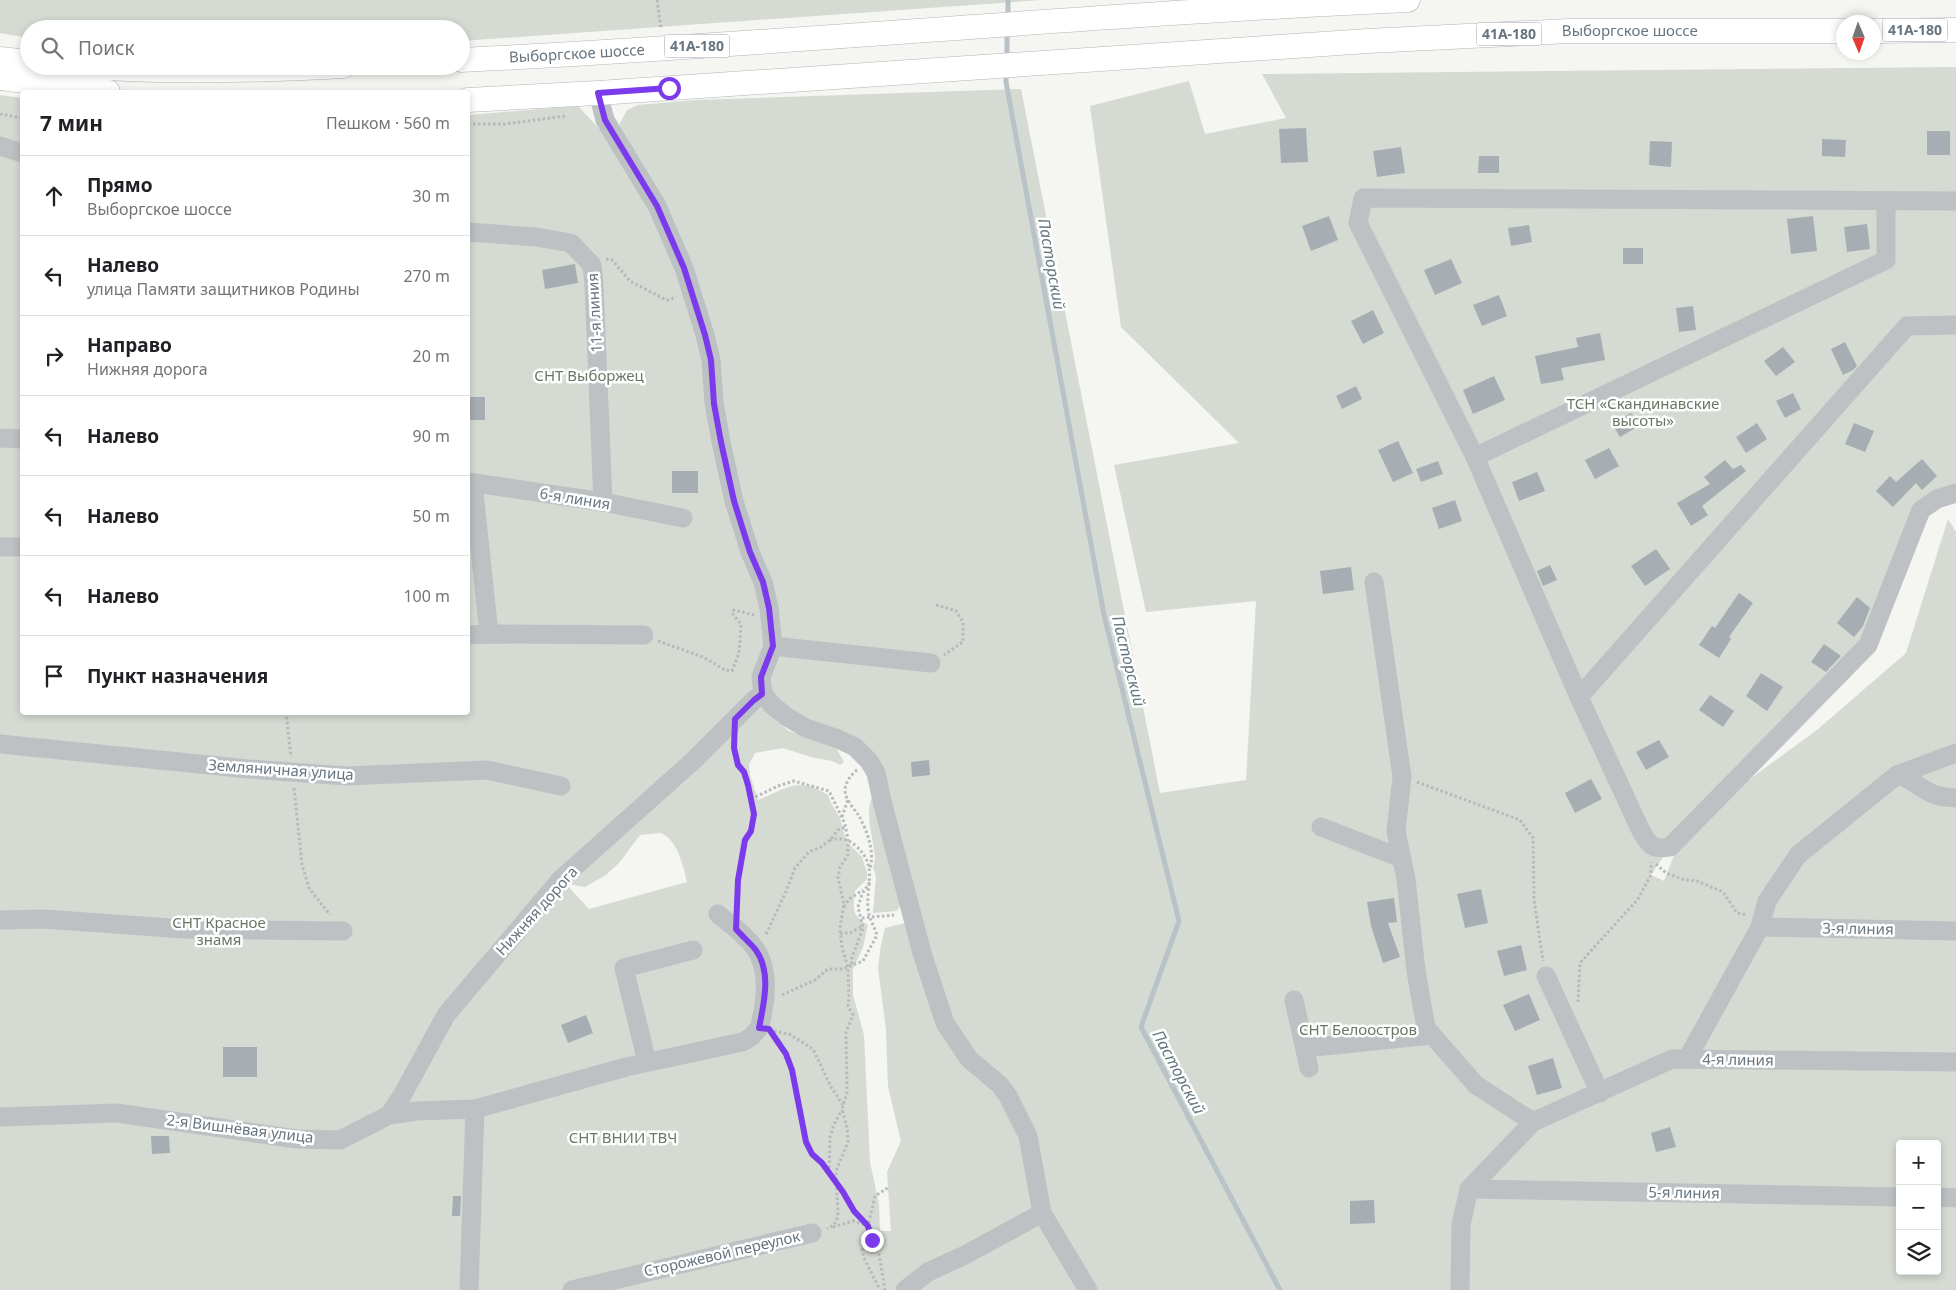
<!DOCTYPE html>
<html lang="ru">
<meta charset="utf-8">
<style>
body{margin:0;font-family:"Noto Sans",sans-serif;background:#f6f6f6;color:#202124}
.controls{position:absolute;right:15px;bottom:15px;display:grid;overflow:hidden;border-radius:5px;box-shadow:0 2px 8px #0003}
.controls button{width:45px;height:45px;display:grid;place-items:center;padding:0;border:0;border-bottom:1px solid #e0e0e0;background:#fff;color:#202124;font:25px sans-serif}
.compass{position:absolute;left:1836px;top:15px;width:45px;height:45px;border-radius:50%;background:#fff;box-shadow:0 2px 8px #0003;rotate:178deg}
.stop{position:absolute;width:15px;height:15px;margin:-11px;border:4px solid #7c3aed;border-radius:50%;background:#fff}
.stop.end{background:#7c3aed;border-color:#fff;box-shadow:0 1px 5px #0008}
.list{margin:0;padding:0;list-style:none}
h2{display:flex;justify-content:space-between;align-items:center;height:65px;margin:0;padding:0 20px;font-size:21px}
h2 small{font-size:16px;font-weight:400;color:#757577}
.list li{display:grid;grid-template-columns:32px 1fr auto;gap:15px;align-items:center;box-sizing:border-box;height:80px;padding:0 20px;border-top:1px solid #e0e0e0}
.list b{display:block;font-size:19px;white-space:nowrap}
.list p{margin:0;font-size:16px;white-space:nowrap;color:#757577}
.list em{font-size:16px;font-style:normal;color:#757577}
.icon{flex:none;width:28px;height:28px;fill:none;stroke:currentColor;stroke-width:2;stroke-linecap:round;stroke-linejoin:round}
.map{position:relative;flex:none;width:1956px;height:1290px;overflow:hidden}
.search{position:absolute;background:#fff;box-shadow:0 2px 8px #0003;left:20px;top:20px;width:450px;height:55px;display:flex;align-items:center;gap:12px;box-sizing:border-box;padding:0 18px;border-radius:28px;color:#757577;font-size:19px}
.panel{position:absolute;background:#fff;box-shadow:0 2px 8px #0003;left:20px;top:90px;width:450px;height:625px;border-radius:5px}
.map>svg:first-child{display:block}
.green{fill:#d5dad2;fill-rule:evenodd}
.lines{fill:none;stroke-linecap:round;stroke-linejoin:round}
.stream{stroke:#b8c2c7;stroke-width:5}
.building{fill:#a7aeb3}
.major-casing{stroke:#b0b5b8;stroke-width:25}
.path{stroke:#b7babc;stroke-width:3;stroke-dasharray:2.5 2.5;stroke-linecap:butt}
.minor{stroke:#bdc1c4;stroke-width:19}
.major{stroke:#fff;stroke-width:24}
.route{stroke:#7c3aed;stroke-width:6}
.labels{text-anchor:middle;stroke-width:5;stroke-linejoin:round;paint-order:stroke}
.shield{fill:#fff;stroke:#959ea7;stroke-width:1}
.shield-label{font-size:14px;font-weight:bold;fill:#677581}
.street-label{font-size:15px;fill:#677581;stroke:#fff}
.park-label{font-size:15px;fill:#697865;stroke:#fff}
.water-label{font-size:16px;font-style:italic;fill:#63777e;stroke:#fff}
</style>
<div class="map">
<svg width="1956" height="1290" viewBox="0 0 1956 1290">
<rect width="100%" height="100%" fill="#f5f5f2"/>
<g class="green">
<path d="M0 0H1041L461 41V29H29V38L0 33Z"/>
<path d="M1956 67V493L1937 499 1868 645 1670 847 1651 875 1664 881 1674 855 1728 795 1817 730 1906 653 1948 519 1956 532V1290H0V95L22 98V712H468V115L578 106 606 136 619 132 620 123 627 110 638 105 696 100 1021 89 1160 793 1246 780 1256 601 1146 612 1114 465 1239 443 1121 327 1090 106 1189 81 1205 134 1286 118 1262 74ZM774 719 838 739 877 776 914 921 885 928 881 945 878 968 886 1029 888 1087 901 1141 887 1172 891 1231H880L879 1204 870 1162 864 1035 853 995V969L863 947 868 925C851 915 853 909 855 891L867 879V872L862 857 846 841 840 818 831 803 828 795C798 775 786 789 758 800L750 775 749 764 755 753 783 748 811 757 832 761 840 765 844 762 836 748 789 731ZM661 833C678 841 683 865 687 882L589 909 563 881 573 885 585 887 606 875 619 863 640 835ZM1900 1144H1937V1271H1900Z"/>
<path d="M874 795 906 906 899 907 897 911 873 913 876 877 873 867C881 856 860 811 874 795Z"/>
</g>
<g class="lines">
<g class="stream">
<path d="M1008 19V0"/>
<path d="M1007 59V30"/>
<path d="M1006 72V82L1104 615 1179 921 1141 1027 1280 1290"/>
</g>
</g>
<g class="building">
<path d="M1306 128 1308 162 1281 163 1279 129Z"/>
<rect x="1927" y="131" width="23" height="24"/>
<path d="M1822 139 1846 140 1845 157 1822 156Z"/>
<path d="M1650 141 1672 142 1671 167 1649 165Z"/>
<path d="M1401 147 1405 173 1377 177 1373 151Z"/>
<path d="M1479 156H1499V173H1478Z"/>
<path d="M1329 216 1338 240 1311 251 1302 226Z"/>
<path d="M1813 216 1817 251 1791 254 1787 219Z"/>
<path d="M1867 224 1870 249 1847 252 1844 227Z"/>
<path d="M1529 225 1532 242 1511 246 1508 228Z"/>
<rect x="1623" y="248" width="20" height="16"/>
<path d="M1451 259 1462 283 1435 295 1424 270Z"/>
<path d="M575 264 578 283 545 289 542 270Z"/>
<path d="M1499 295 1507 316 1482 326 1473 305Z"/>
<path d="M1693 306 1696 330 1679 332 1676 308Z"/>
<path d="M1373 310 1384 333 1363 344 1351 321Z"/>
<path d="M1600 333 1605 360 1561 368 1564 380 1541 384 1535 356 1578 347 1576 338Z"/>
<path d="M1845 342 1857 366 1853 370 1843 375 1831 349Z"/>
<path d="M1783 347 1795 362 1776 376 1764 361Z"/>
<path d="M1494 376 1505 400 1473 414 1463 390Z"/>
<path d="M1356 386 1362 399 1342 409 1336 396Z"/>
<path d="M1793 393 1801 409 1785 418 1776 401Z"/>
<rect x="468" y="397" width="17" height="23"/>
<path d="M1631 413 1639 426 1620 437 1612 424Z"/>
<path d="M1757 423 1767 439 1746 453 1736 437Z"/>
<path d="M1854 423 1874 431 1865 452 1845 444Z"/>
<path d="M1398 441 1413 473 1393 482 1378 450Z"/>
<path d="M1609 448 1619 466 1595 479 1585 460Z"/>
<path d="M1922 459 1937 476 1922 490 1916 483 1893 507 1876 491 1890 476 1896 482Z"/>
<path d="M1725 460 1733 469 1741 465 1746 471 1702 506 1708 515 1691 526 1677 503 1710 484 1704 477Z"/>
<path d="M1438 461 1443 474 1421 482 1416 469Z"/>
<rect x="672" y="471" width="26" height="22"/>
<path d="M1537 472 1545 491 1519 501 1512 482Z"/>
<path d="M1455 500 1462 521 1439 529 1432 508Z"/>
<path d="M1656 549 1670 569 1645 586 1631 566Z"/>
<path d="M1550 565 1557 580 1543 586 1537 571Z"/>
<path d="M1351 567 1354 590 1323 594 1320 571Z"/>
<path d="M1739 593 1753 603 1729 637 1731 639 1719 658 1699 645 1712 626 1715 628Z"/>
<path d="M1857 597 1870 608 1863 626 1854 637 1837 623Z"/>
<path d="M1824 644 1841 656 1826 672 1811 662Z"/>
<path d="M1761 673 1783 687 1767 711 1746 696Z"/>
<path d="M1710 695 1734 711 1723 727 1699 710Z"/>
<path d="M1659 740 1669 757 1646 770 1636 752Z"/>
<path d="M929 760 930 775 912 777 911 762Z"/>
<path d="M1591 779 1602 799 1575 813 1565 793Z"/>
<path d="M1481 889 1488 923 1465 928 1457 894Z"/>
<path d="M1394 898 1397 922 1388 923 1400 957 1383 963 1371 926 1367 902Z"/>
<path d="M1521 945 1527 970 1504 976 1497 951Z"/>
<path d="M1529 994 1540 1020 1515 1031 1503 1005Z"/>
<path d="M586 1015 593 1033 568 1043 561 1025Z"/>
<rect x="223" y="1047" width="34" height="30"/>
<path d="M1553 1058 1562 1088 1537 1095 1528 1066Z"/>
<path d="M1670 1127 1676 1147 1656 1152 1651 1133Z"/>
<path d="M151 1136H169L170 1153 152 1154Z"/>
<path d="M453 1196H461L460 1216H452Z"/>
<path d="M1374 1200 1375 1223 1350 1224V1201Z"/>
</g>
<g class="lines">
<defs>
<g id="major">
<path d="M1874 31 1956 30"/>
<path d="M0 59 29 62"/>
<path id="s1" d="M461 60C777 45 1092 14 1408 0"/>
<path d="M77 66C165 73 254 71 343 66"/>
<path d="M0 78 108 92"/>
<path id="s2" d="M468 100 598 93 1368 41 1569 31H1844"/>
</g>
</defs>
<use href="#major" class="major-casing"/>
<g class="path">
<path d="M657 0 661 29"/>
<path d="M0 114 22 118"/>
<path d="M468 124H505L566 116"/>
<path d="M606 259 612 260 630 281 666 300H670L676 296"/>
<path d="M936 605 956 611 963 622V642L944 655"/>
<path d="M658 641 703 657 725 670 732 671 739 653 741 624 732 613 734 610 754 615"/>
<path d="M286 712 291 757"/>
<path d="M734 745C734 756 740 764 744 773 749 785 754 802 754 814 754 827 747 833 745 843 740 864 736 886 736 907"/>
<path d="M857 770C852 774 848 779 846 785 842 797 853 807 859 816 867 831 875 851 870 868"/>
<path d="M1417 782 1520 820 1533 838 1534 900 1543 961"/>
<path d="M294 788 302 865 309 888 330 915"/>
<path d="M751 799 778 786 794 781 829 791 845 824 848 840V855L840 867 838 878 844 904 840 928 842 948 848 967 849 997 848 1006 853 1015 846 1032 847 1092 842 1109 847 1127 848 1142 836 1171 838 1216 834 1225 827 1229"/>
<path d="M842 817 848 799"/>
<path d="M1656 864 1666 873 1685 880 1697 881 1723 892 1737 913 1747 915"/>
<path d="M844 907 849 899 863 890"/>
<path d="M862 918 894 915"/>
<path d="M840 933H850L863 926"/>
<path d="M766 934 785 894 795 868 809 852 821 847 830 840 838 830 846 827"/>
<path d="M852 964 851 960 863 928 858 907 862 894 870 882"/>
<path d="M782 995 815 980 828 969H843L863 961 877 935C874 926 869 918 868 909 866 883 878 866 856 846 847 838 841 838 830 840"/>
<path d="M1578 1002 1580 963 1638 899 1651 875V862"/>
<path d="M774 1031 789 1034 813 1049 831 1087 843 1105"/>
<path d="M774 1036 786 1054 792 1070 805 1142 812 1154 822 1163 843 1191 853 1211 868 1226 872 1236V1240L862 1250 864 1258 880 1290"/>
<path d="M829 1173 830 1137 834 1124 842 1110"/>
<path d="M833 1227 853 1221 868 1226 875 1196 889 1187"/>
<path d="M872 1240 879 1254 885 1290"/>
</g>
<g class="minor">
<path d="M598 93 605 120 657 206 684 268 705 335 711 360 714 403 721 442 734 501 750 552 763 582 769 608 773 646 761 677 763 694 772 705 787 717 806 728 838 739 855 747 869 761 876 773 883 805 922 953 945 1023 969 1059 1000 1085 1008 1096 1028 1136 1042 1213 1088 1290"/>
<path d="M0 146 22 153"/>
<path d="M1956 201 1363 198 1358 223 1475 457 1579 697 1641 831C1649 845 1652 850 1670 847L1868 645 1921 510 1937 499 1956 493"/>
<path d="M468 232 536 237 571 243 592 265 594 285 603 502"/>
<path d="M0 438 22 439"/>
<path d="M1475 457 1886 260V202"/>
<path d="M468 482 603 502 683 518"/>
<path d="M473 483 489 634"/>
<path d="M0 547H22"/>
<path d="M1374 582 1402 777 1396 831 1406 879 1416 971 1426 1028 1476 1085 1533 1122"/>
<path d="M468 635 489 634 644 635"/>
<path d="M773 646 931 663"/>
<path d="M1579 697 1907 326 1956 325"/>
<path d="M0 744 249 769 347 776 487 770 561 786"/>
<path d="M1897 775C1910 778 1917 786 1929 792 1937 797 1946 797 1956 798"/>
<path d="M1321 827 1401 858"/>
<path d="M0 920 44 919 184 929 343 931"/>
<path d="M1760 927 1956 931"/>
<path d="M1546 976 1600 1093"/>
<path d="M1294 1000 1309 1068"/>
<path d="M1305 1048 1432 1035"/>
<path d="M1687 1059 1760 927 1767 901 1798 855 1897 775 1956 753"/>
<path d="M647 1062 624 968 693 950"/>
<path d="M389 1115 403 1094 446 1015 561 879 693 761 754 700 763 694"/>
<path d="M0 1117 117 1113 297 1139 340 1140 389 1115 417 1111 475 1109 626 1067 742 1042C750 1039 754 1034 759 1028 761 1025 761 1019 762 1016 766 996 768 975 759 955 751 939 732 926 718 914"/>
<path d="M1469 1189 1900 1197"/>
<path d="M1937 1197 1956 1198"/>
<path d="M469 1290 475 1109"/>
<path d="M572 1290 812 1233"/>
<path d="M905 1290 928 1272 963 1256 1042 1213"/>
<path d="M1460 1290 1461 1225 1469 1189 1533 1122 1672 1059 1956 1062"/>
</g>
<use href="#major" class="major"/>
</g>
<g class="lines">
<path class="route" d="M669 88 598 93 605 120 657 206 684 268 705 335 711 360 714 404 721 442 734 501 750 552 763 582 769 608 773 646 761 677 762 694 754 700 735 719 734 748 738 765 744 772 748 785 754 814 751 831 745 840 738 880 736 929C742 936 749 942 755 949 772 971 764 1003 759 1028L769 1029 786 1054 792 1070 806 1142 812 1154 822 1163 843 1192 854 1211 868 1226 872 1240"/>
</g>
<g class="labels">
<g class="shield">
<rect x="1882.5" y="18.5" width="65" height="23" rx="4"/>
<rect x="1476.5" y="22.5" width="65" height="23" rx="4"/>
<rect x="664.5" y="34.5" width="65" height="23" rx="4"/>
</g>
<g class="shield-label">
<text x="1915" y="35">41А-180</text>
<text x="1509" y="39">41А-180</text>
<text x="697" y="51">41А-180</text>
</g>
<g class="street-label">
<text dy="5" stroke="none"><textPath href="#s2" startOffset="1164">Выборгское шоссе</textPath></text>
<text dy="5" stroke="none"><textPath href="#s1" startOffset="116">Выборгское шоссе</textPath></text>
<text transform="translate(595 313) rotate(-93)" y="5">11-я линия</text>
<text transform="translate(575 499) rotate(9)" y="5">6-я линия</text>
<text transform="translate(281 770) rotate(4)" y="5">Земляничная улица</text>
<text transform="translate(537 911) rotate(-48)" y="5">Нижняя дорога</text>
<text transform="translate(1858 929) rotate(1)" y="5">3-я линия</text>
<text transform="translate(1738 1060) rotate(1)" y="5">4-я линия</text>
<text transform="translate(240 1129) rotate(7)" y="5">2-я Вишнёвая улица</text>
<text transform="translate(1684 1193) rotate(1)" y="5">5-я линия</text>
<text transform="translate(722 1254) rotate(-13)" y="5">Сторожевой переулок</text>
</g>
<g class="park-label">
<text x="589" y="381">СНТ Выборжец</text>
<text x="1643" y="409">ТСН «Скандинавские<tspan x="1643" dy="17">высоты»</tspan></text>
<text x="219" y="928">СНТ Красное<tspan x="219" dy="17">знамя</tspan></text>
<text x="1358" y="1035">СНТ Белоостров</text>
<text x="623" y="1143">СНТ ВНИИ ТВЧ</text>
</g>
<g class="water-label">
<text transform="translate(1052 264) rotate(80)" y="6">Пасторский</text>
<text transform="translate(1129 661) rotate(76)" y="6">Пасторский</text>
<text transform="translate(1179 1072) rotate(62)" y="6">Пасторский</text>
</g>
</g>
</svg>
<div class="controls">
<button>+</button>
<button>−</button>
<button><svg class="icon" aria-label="layers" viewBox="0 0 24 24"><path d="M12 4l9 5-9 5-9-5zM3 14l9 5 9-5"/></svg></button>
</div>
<svg class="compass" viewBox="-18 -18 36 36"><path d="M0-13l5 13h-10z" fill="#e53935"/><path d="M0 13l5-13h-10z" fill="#757577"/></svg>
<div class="stop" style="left:669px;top:88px"></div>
<div class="stop end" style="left:872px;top:1240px"></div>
<div class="search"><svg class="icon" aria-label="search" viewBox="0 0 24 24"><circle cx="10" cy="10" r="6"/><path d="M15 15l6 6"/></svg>Поиск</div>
<section class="panel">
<h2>7 мин<small>Пешком · 560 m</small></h2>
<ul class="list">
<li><svg class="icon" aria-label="ahead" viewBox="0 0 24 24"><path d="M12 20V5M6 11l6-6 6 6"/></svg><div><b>Прямо</b><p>Выборгское шоссе</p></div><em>30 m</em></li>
<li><svg class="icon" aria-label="left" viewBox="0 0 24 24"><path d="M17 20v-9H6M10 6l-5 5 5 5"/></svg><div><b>Налево</b><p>улица Памяти защитников Родины</p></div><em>270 m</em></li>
<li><svg class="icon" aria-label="right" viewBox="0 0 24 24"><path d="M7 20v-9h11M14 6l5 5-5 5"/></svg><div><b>Направо</b><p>Нижняя дорога</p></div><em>20 m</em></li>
<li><svg class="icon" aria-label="left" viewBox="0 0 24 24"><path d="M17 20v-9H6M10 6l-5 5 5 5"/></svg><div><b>Налево</b></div><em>90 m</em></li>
<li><svg class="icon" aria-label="left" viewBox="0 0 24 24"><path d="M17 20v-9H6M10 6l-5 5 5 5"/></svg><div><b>Налево</b></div><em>50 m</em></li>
<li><svg class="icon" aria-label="left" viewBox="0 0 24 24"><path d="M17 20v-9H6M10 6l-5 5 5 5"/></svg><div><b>Налево</b></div><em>100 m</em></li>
<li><svg class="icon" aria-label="arrive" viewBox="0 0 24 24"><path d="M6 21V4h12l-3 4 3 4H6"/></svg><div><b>Пункт назначения</b></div></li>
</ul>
</section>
</div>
